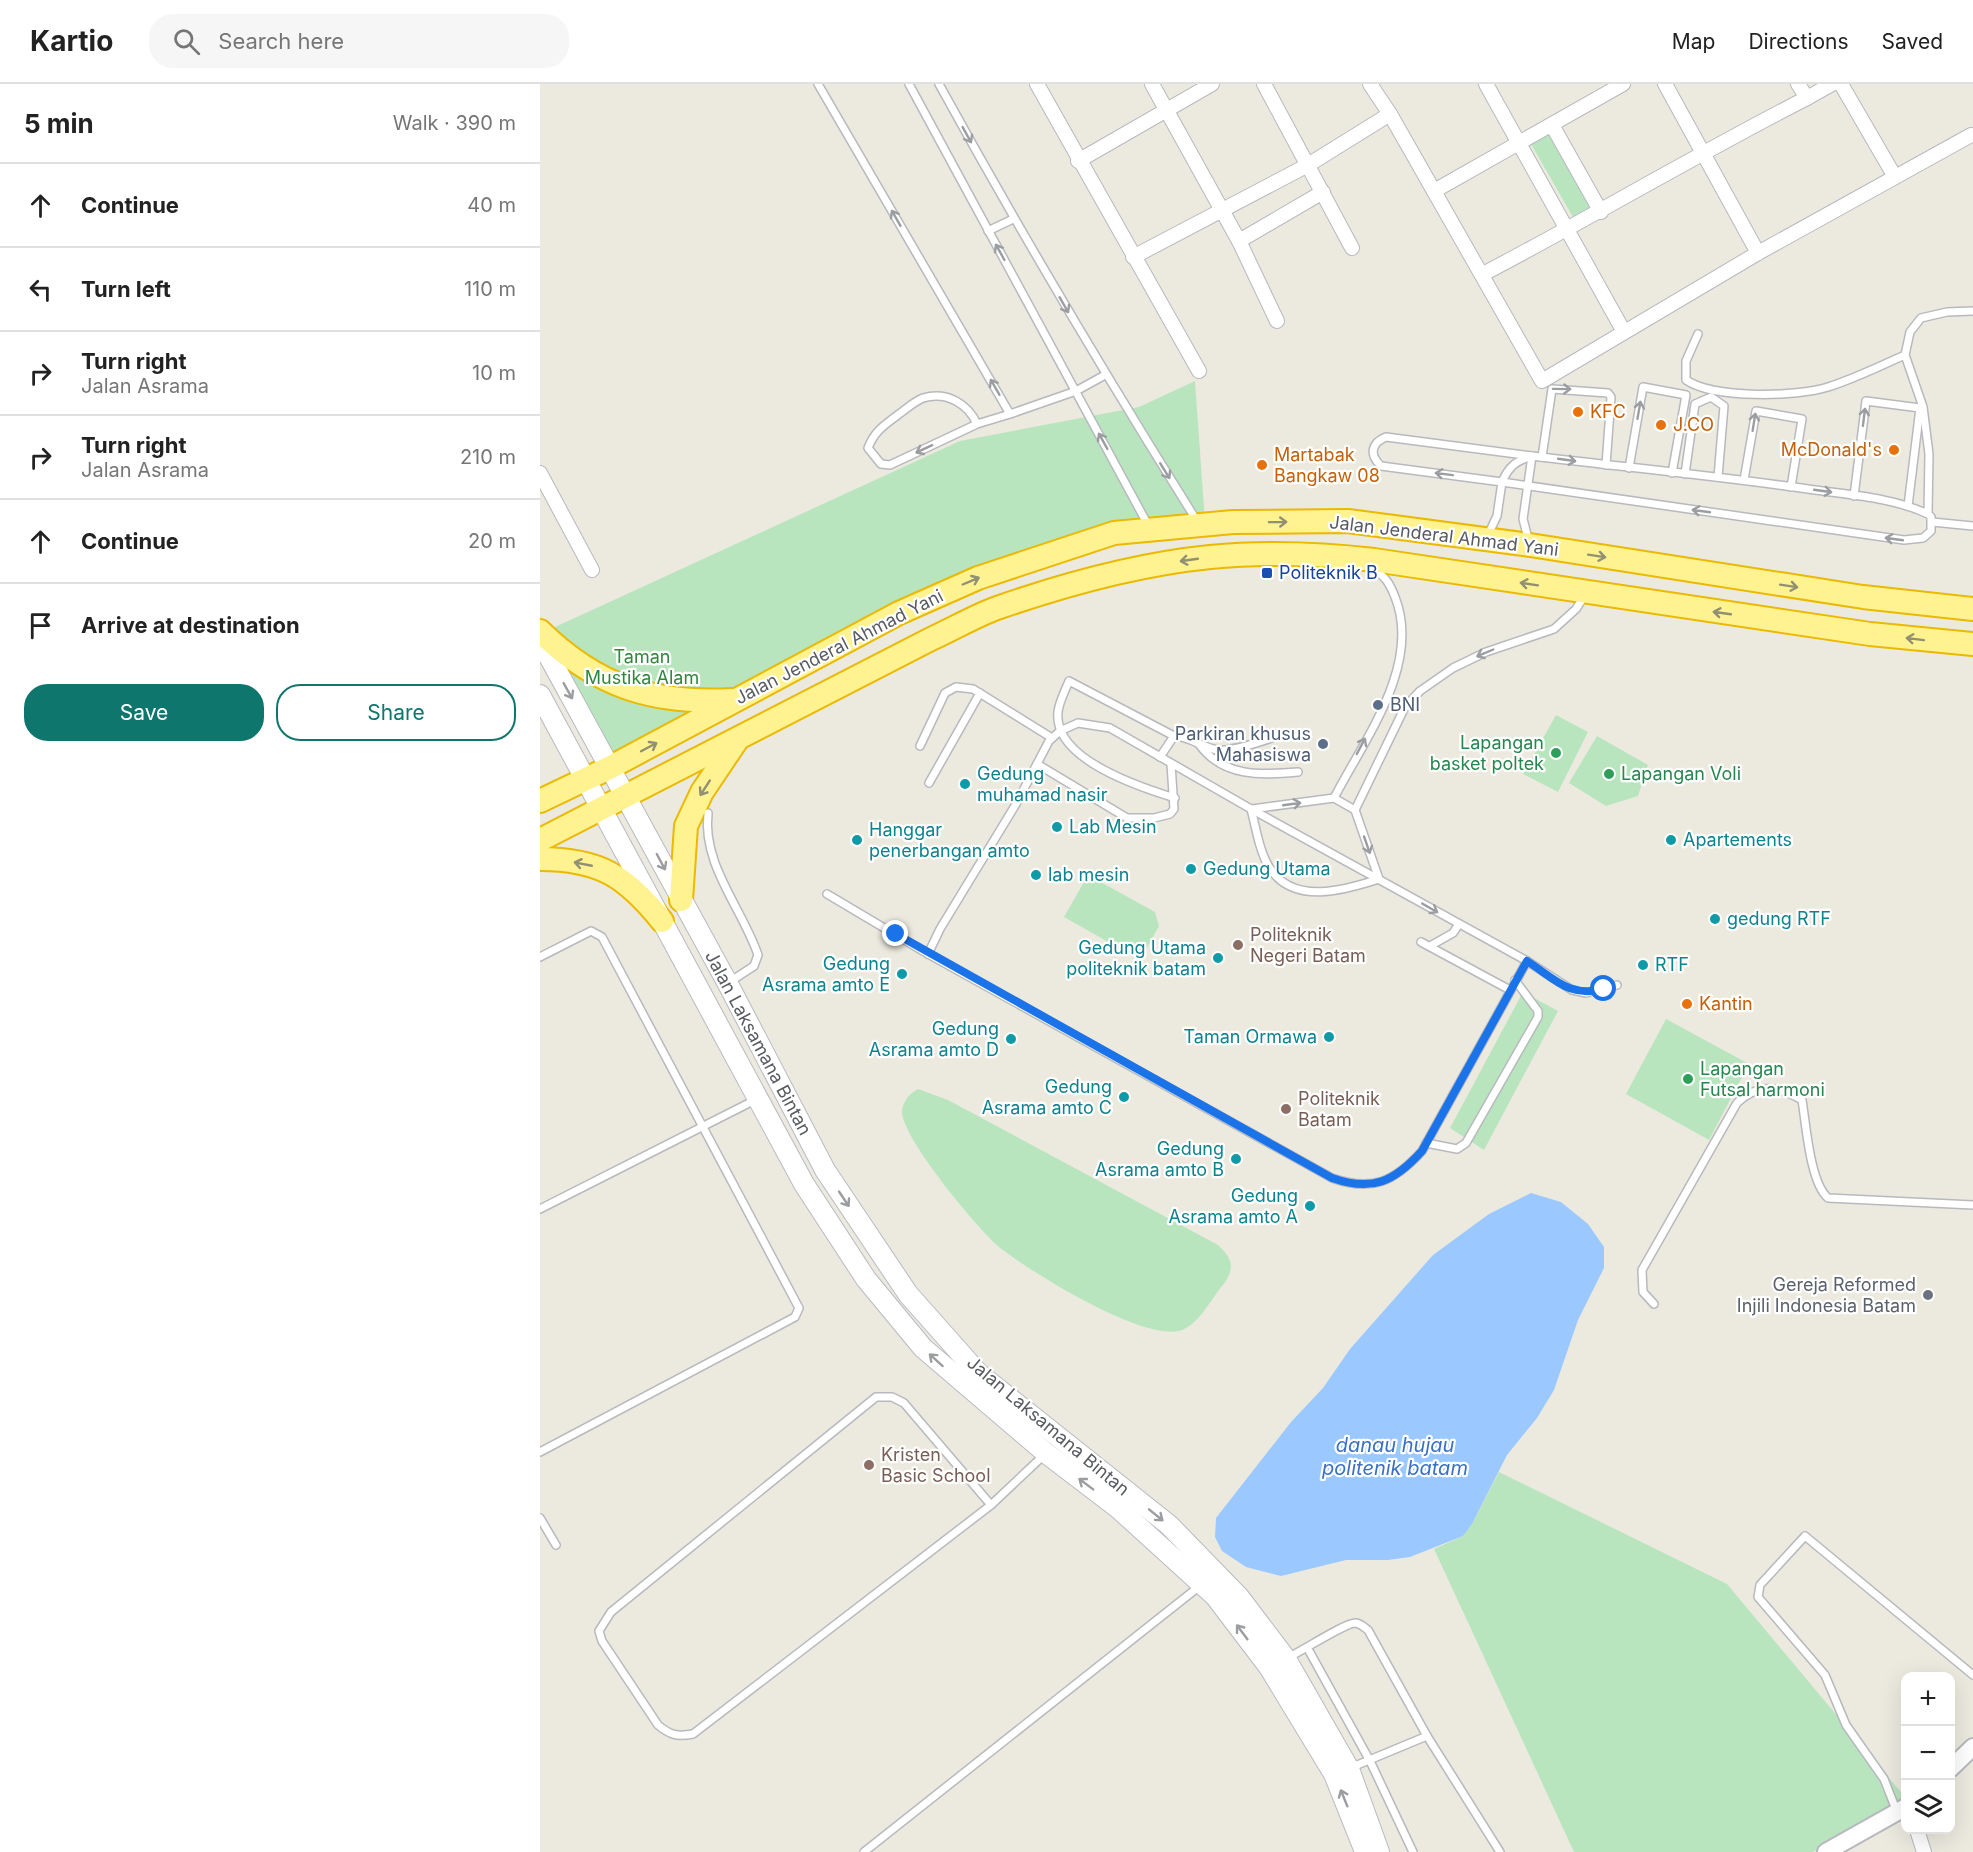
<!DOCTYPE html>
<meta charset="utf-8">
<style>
body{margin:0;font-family:Inter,sans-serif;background:#f6f6f6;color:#222}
.controls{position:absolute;right:18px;bottom:18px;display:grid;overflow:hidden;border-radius:12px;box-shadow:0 6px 24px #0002}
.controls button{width:54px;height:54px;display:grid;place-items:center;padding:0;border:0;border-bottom:2px solid #e0e0e0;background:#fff;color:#222;font:30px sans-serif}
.stop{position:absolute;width:18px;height:18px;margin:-14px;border:4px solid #1a73e8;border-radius:50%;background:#fff}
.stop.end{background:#1a73e8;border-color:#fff;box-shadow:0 2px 6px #0008}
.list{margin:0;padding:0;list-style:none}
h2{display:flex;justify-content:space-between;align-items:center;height:78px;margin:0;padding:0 24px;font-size:26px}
h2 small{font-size:20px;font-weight:400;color:#767676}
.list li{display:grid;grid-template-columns:39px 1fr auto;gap:18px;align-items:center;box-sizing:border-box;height:84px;padding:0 24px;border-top:2px solid #e0e0e0}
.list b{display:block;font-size:22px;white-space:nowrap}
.list p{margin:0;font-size:20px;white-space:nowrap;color:#767676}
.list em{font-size:20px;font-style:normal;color:#767676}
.actions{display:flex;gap:12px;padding:18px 24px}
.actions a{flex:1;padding:14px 0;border:2px solid #0f766e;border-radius:24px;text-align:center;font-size:21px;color:#0f766e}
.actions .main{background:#0f766e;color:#fff}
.icon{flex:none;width:33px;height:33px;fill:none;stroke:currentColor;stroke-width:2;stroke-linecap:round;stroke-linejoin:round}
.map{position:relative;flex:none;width:1433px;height:1768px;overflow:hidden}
header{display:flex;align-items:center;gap:36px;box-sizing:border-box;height:84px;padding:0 30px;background:#fff;border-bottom:2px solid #e0e0e0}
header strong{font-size:28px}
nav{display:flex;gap:33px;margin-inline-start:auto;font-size:21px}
.search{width:420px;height:54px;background:#f6f6f6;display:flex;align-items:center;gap:15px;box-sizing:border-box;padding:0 21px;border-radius:24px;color:#767676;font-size:22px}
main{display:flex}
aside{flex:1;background:#fff}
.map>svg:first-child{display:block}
.green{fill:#b9e5be}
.water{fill:#9bc9ff}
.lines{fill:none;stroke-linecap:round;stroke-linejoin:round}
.service-casing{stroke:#b7b9bf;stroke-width:10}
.minor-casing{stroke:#b7b9bf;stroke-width:16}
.tertiary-casing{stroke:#b7b9bf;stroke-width:20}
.secondary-casing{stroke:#b8bac2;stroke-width:22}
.trunk-casing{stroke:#eab900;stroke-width:26}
.service{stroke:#fff;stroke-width:7}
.minor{stroke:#fff;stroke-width:14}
.tertiary{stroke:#fff;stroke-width:16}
.secondary{stroke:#fff;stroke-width:20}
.trunk{stroke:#fff291;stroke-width:22}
.oneway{stroke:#9b9da0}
.oneway2{stroke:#929072}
.route{stroke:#1a73e8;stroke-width:8}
.food-dot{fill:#e8710a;stroke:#fff;stroke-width:2}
.transit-dot{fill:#1a4fb4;stroke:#fff;stroke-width:2}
.service-dot{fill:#5c6f8a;stroke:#fff;stroke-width:2}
.leisure-dot{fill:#2e9e5b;stroke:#fff;stroke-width:2}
.culture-dot{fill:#0f9aa8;stroke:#fff;stroke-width:2}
.education-dot{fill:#8d6e63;stroke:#fff;stroke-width:2}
.worship-dot{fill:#6b7280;stroke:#fff;stroke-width:2}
.labels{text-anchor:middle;stroke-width:4.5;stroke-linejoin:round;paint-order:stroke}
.food-label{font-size:18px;fill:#c56008;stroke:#fff;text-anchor:start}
.street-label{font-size:18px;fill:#585b61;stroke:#fff}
.transit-label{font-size:18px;fill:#164399;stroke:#fff;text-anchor:start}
.park-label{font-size:18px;fill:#31863e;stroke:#fff}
.service-label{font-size:18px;fill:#4e5e75;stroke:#fff;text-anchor:start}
.leisure-label{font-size:18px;fill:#27864d;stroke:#fff;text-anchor:start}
.culture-label{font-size:18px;fill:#0d838f;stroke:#fff;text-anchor:start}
.education-label{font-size:18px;fill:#785e54;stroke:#fff;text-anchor:start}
.worship-label{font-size:18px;fill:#5b616d;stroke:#fff;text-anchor:end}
.water-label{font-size:20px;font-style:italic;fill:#3a70c6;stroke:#fff}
</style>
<header>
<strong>Kartio</strong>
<div class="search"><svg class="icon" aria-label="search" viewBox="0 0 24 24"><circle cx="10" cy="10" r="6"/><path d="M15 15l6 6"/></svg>Search here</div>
<nav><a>Map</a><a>Directions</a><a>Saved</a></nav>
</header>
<main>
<aside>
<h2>5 min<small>Walk · 390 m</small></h2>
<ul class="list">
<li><svg class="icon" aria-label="ahead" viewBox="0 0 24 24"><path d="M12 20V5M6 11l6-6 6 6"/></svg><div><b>Continue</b></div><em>40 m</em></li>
<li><svg class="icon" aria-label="left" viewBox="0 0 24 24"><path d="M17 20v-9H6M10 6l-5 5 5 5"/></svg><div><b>Turn left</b></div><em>110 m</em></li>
<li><svg class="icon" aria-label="right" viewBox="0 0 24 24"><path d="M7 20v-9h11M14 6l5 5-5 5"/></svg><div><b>Turn right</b><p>Jalan Asrama</p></div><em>10 m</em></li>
<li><svg class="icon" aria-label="right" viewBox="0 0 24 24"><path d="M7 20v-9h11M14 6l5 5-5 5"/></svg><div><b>Turn right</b><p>Jalan Asrama</p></div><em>210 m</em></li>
<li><svg class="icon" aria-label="ahead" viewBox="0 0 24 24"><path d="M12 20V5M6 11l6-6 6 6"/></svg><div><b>Continue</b></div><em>20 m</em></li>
<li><svg class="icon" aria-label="arrive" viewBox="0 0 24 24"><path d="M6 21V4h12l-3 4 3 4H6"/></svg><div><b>Arrive at destination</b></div></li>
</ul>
<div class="actions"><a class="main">Save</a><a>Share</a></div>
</aside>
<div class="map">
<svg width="1433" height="1768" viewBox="0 0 1433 1768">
<rect width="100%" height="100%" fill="#eceadf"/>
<g class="green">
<path d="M1009 50 1052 125 1034 135 991 60Z"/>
<path d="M655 297 665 438 438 494 71 683 19 590 15 543 420 357 599 323Z"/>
<path d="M1016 631 1048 648 1018 708 983 690Z"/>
<path d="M1057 652 1108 681 1098 712 1066 722 1029 699Z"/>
<path d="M548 791 615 828 619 842 600 876 524 833Z"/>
<path d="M983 908 1018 927 944 1066 910 1044Z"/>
<path d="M1126 935 1209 980 1169 1056 1086 1010Z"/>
<path d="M378 1005 408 1016 678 1161C696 1177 694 1188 679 1206 669 1219 658 1240 642 1246 606 1260 489 1187 459 1163 437 1144 361 1053 362 1027 363 1017 370 1009 378 1005Z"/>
<path d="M959 1388 1187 1500 1365 1713 1273 1768H1034L894 1465 923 1452 932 1440Z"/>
</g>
<path class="water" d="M991 1109 1021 1118 1048 1140 1064 1163V1184L1038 1236 1014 1306 997 1334 967 1371 932 1440 923 1452 870 1473 848 1476H806L741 1492 706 1483 682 1467 675 1453 676 1434 751 1338 783 1304 810 1265 893 1171 949 1130Z"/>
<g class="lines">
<defs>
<g id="service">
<path d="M278 0 470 330 536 307 565 291"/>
<path d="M369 0 608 441"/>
<path d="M399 0C481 149 567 294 657 437"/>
<path d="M448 147 473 135"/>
<path d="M1158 250 1146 277V296C1174 315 1257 313 1288 303 1314 295 1340 282 1365 271"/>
<path d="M437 340C428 320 407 307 383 314 375 317 366 325 359 330 345 341 335 346 328 364L341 380 350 381 437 340 470 330"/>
<path d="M1002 373 1012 305 1068 309 1071 313 1066 381"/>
<path d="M1089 384 1103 303 1146 311 1132 389"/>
<path d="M1145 390 1155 320 1171 313 1184 322 1178 393"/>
<path d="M1204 396 1216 327 1262 335 1251 403"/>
<path d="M1314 412 1326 317 1380 324 1368 422"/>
<path d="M1388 430C1352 413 1308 411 1268 405 1177 392 1084 383 992 372 976 377 969 382 962 398L1364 456 1383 454 1391 447V433L1388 430 1389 370 1383 323 1365 271 1370 248 1381 234 1407 228 1433 227"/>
<path d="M1392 438 1433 442"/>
<path d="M947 453 957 432 962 398 841 382C829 371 831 359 846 353L992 372 983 435 989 458"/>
<path d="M634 652 529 597C525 607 519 618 518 628 513 675 599 703 635 714"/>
<path d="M659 660C683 694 722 691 758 688"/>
<path d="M380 662 405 609 416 603 433 605 512 654"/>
<path d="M620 673 634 652C650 652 662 664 678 666 695 668 730 654 747 649"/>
<path d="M497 680 587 734H614L630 730 634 725 631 680"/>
<path d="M389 699 440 609"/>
<path d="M794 714C824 656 882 581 855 513 850 500 845 491 832 485"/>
<path d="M711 725C716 744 719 766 729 783 753 822 805 806 839 795"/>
<path d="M712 725 794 714 815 726 839 795"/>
<path d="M815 726 865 623 880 607 913 584 946 568 1014 545 1036 525 1045 511"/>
<path d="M168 729C162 781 202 824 218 871L214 882 188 899"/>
<path d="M287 810 388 870 792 1094C832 1108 854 1098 882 1067L987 877"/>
<path d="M881 858 970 906"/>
<path d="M890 862 913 849 919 840"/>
<path d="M388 870 400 845 476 720 509 657 520 647 538 639 570 644 711 725 987 877 1032 906 1046 909 1077 901"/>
<path d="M0 873 51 847 62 853 259 1224 255 1233 0 1368"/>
<path d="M886 1059 917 1065 926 1059 998 933V927L975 896"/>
<path d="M0 1125 217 1015"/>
<path d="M1114 1220 1103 1208 1102 1186 1197 1019C1218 999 1238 1002 1262 1016 1266 1040 1270 1099 1288 1114L1433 1121"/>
<path d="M451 1421 364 1319 352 1313H336L71 1528 59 1547 62 1557 118 1641C130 1651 137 1653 153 1650L451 1421 504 1371"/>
<path d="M0 1434 16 1461"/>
<path d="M768 1565 830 1677 873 1768"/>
<path d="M747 1574C761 1568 806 1538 816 1539 821 1540 824 1543 828 1546L887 1652 960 1768"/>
<path d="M810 1684 887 1652"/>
<path d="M1357 1728 1344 1695 1306 1641 1285 1591 1218 1513 1220 1501 1265 1452 1433 1591"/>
<path d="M324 1768 661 1501"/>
</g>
<g id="minor">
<path d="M497 0 659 287"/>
<path d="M612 0 699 157 737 237"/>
<path d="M724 0 812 164"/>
<path d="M830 0 850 30 1002 297 1218 169 1431 51"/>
<path d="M946 0 1084 248"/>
<path d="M1125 0 1218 169"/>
<path d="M1258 0 1267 14 1292 0"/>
<path d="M1301 0 1355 93"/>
<path d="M1012 41 1061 128"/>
<path d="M538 77 672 0"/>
<path d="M894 107 1083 0"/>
<path d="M699 157 783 108"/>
<path d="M593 173 768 81 850 30"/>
<path d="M943 190C1052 133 1157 70 1267 14"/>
<path d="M0 389 52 486"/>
<path d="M1377 1746 1384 1768"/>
</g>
<g id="tertiary">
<path d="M1410 1685 1433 1663"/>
<path d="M1286 1768 1366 1723"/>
</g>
<g id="secondary">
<path d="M0 556 188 900 285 1086 368 1210 438 1289 629 1441 699 1513 746 1575 809 1685 839 1768"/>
<path d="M0 611 264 1100 326 1195 383 1264 506 1369 578 1424 675 1512 729 1583 794 1690 824 1765"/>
</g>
<g id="trunk">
<path d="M0 547C57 603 113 620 192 616"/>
<path d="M0 717 71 683 359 529 438 494 574 449 693 438 808 437 990 461 1323 513 1433 525"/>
<path d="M0 756 391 555C413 545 435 532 457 524 523 501 600 480 670 473 723 468 781 470 834 476L1330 550 1433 560"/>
<path d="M0 775C59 775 86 792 122 837"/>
<path d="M141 816 146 742 162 708 197 656"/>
</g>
</defs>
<use href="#service" class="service-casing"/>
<use href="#minor" class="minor-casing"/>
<use href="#tertiary" class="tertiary-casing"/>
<use href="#secondary" class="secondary-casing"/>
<use href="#trunk" class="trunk-casing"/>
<use href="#service" class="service"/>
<use href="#minor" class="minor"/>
<use href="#tertiary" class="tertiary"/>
<use href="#secondary" class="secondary"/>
<use href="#trunk" class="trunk"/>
</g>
<defs><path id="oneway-shaft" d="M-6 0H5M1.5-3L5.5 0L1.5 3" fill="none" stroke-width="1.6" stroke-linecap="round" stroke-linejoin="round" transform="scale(1.5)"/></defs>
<g class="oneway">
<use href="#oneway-shaft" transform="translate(427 51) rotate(61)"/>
<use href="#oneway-shaft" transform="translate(356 134) rotate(-120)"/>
<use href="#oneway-shaft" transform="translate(460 168) rotate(-119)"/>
<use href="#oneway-shaft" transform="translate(524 221) rotate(60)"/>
<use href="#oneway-shaft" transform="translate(455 303) rotate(-120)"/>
<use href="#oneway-shaft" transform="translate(1022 305) rotate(1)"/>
<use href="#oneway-shaft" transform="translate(1099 326) rotate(-80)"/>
<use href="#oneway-shaft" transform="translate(1324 333) rotate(-83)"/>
<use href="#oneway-shaft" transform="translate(1214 338) rotate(-81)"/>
<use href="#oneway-shaft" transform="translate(563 357) rotate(-119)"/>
<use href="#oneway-shaft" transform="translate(384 365) rotate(155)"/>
<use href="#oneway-shaft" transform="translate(1027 376) rotate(8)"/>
<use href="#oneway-shaft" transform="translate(625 387) rotate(58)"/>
<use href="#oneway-shaft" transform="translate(904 390) rotate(-173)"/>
<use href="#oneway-shaft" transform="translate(1283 407) rotate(8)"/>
<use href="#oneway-shaft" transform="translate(1161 427) rotate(-172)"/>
<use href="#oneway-shaft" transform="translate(1354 455) rotate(-172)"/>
<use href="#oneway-shaft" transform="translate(945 569) rotate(157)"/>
<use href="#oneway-shaft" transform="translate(28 607) rotate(61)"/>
<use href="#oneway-shaft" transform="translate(821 662) rotate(-62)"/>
<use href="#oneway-shaft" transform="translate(752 720) rotate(-8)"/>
<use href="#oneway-shaft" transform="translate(827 761) rotate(71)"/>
<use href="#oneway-shaft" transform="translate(121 778) rotate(62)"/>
<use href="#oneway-shaft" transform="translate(890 824) rotate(30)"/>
<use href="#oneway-shaft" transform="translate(304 1115) rotate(56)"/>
<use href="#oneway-shaft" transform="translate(396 1276) rotate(-138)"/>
<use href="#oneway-shaft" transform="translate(546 1400) rotate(-143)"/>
<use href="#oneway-shaft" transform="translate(616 1431) rotate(39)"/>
<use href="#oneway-shaft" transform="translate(702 1548) rotate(-127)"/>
<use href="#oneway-shaft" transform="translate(804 1714) rotate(-112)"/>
</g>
<g class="oneway2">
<use href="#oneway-shaft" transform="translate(738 438) rotate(-1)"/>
<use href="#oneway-shaft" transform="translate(1057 472) rotate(9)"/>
<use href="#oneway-shaft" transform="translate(649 476) rotate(172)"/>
<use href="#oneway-shaft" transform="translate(431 497) rotate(-23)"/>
<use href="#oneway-shaft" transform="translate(989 500) rotate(-171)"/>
<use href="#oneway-shaft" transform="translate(1249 502) rotate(9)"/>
<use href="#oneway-shaft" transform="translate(1182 529) rotate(-172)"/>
<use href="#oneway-shaft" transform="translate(1375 555) rotate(-173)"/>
<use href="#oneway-shaft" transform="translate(109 663) rotate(-28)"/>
<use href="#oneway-shaft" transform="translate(165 704) rotate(123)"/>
<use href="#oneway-shaft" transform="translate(43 780) rotate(-169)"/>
</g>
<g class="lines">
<path class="route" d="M356 850 792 1094C832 1108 854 1098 882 1067L987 877C1015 895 1029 914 1064 905"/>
</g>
<g class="food-dot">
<circle cx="1038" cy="328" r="6"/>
<circle cx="1121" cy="341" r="6"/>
<circle cx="1354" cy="366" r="6"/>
<circle cx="722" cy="381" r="6"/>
<circle cx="1147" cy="920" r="6"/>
</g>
<rect class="transit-dot" x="721" y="483" width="12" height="12" rx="3"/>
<g class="service-dot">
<circle cx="838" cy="621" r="6"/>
<circle cx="783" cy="660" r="6"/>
</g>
<g class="leisure-dot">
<circle cx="1016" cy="669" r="6"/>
<circle cx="1069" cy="690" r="6"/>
<circle cx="1148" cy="995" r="6"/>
</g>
<g class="culture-dot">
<circle cx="425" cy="700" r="6"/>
<circle cx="517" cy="743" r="6"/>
<circle cx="317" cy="756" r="6"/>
<circle cx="1131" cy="756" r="6"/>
<circle cx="651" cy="785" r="6"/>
<circle cx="496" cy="791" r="6"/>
<circle cx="1175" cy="835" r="6"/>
<circle cx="678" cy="874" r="6"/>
<circle cx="1103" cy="881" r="6"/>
<circle cx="362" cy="890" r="6"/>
<circle cx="789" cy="953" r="6"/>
<circle cx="471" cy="955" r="6"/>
<circle cx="584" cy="1013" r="6"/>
<circle cx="696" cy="1075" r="6"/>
<circle cx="770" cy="1122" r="6"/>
</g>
<g class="education-dot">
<circle cx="698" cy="861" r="6"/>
<circle cx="746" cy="1025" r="6"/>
<circle cx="329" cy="1381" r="6"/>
</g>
<circle class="worship-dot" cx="1388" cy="1211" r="6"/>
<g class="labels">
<g class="food-label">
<text x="1050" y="334">KFC</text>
<text x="1133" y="347">J.CO</text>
<text x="1342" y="372" text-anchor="end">McDonald's</text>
<text x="734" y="377">Martabak<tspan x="734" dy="21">Bangkaw 08</tspan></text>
<text x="1159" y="926">Kantin</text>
</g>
<g class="street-label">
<text transform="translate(904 452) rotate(7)" y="6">Jalan Jenderal Ahmad Yani</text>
<text transform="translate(299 563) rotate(-27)" y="6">Jalan Jenderal Ahmad Yani</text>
<text transform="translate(218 959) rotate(62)" y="6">Jalan Laksamana Bintan</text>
<text transform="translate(508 1342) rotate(40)" y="6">Jalan Laksamana Bintan</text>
</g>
<g class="transit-label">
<text x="739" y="495">Politeknik B</text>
</g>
<g class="park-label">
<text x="102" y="579">Taman<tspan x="102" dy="21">Mustika Alam</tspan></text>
</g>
<g class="service-label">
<text x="850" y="627">BNI</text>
<text x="771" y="656" text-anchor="end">Parkiran khusus<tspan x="771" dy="21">Mahasiswa</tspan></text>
</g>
<g class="leisure-label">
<text x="1004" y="665" text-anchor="end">Lapangan<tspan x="1004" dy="21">basket poltek</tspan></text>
<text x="1081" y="696">Lapangan Voli</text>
<text x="1160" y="991">Lapangan<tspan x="1160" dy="21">Futsal harmoni</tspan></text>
</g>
<g class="culture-label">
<text x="437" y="696">Gedung<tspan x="437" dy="21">muhamad nasir</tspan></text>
<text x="529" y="749">Lab Mesin</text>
<text x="329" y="752">Hanggar<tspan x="329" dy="21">penerbangan amto</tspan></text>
<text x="1143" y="762">Apartements</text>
<text x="663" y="791">Gedung Utama</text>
<text x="508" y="797">lab mesin</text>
<text x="1187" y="841">gedung RTF</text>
<text x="666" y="870" text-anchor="end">Gedung Utama<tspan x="666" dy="21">politeknik batam</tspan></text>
<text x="350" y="886" text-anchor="end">Gedung<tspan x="350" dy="21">Asrama amto E</tspan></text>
<text x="1115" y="887">RTF</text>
<text x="459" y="951" text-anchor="end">Gedung<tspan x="459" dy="21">Asrama amto D</tspan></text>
<text x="777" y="959" text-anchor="end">Taman Ormawa</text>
<text x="572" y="1009" text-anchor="end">Gedung<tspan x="572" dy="21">Asrama amto C</tspan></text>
<text x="684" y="1071" text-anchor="end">Gedung<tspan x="684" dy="21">Asrama amto B</tspan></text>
<text x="758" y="1118" text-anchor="end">Gedung<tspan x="758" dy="21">Asrama amto A</tspan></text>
</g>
<g class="education-label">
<text x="710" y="857">Politeknik<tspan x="710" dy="21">Negeri Batam</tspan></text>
<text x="758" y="1021">Politeknik<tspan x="758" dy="21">Batam</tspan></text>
<text x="341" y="1377">Kristen<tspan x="341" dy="21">Basic School</tspan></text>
</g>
<g class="worship-label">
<text x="1376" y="1207">Gereja Reformed<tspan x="1376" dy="21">Injili Indonesia Batam</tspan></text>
</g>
<g class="water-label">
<text x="855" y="1368">danau hujau<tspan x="855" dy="23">politenik batam</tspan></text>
</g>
</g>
</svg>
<div class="controls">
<button>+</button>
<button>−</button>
<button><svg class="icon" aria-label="layers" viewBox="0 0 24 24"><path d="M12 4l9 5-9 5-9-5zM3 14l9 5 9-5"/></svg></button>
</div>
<div class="stop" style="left:1064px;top:905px"></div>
<div class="stop end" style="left:356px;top:850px"></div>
</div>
</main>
